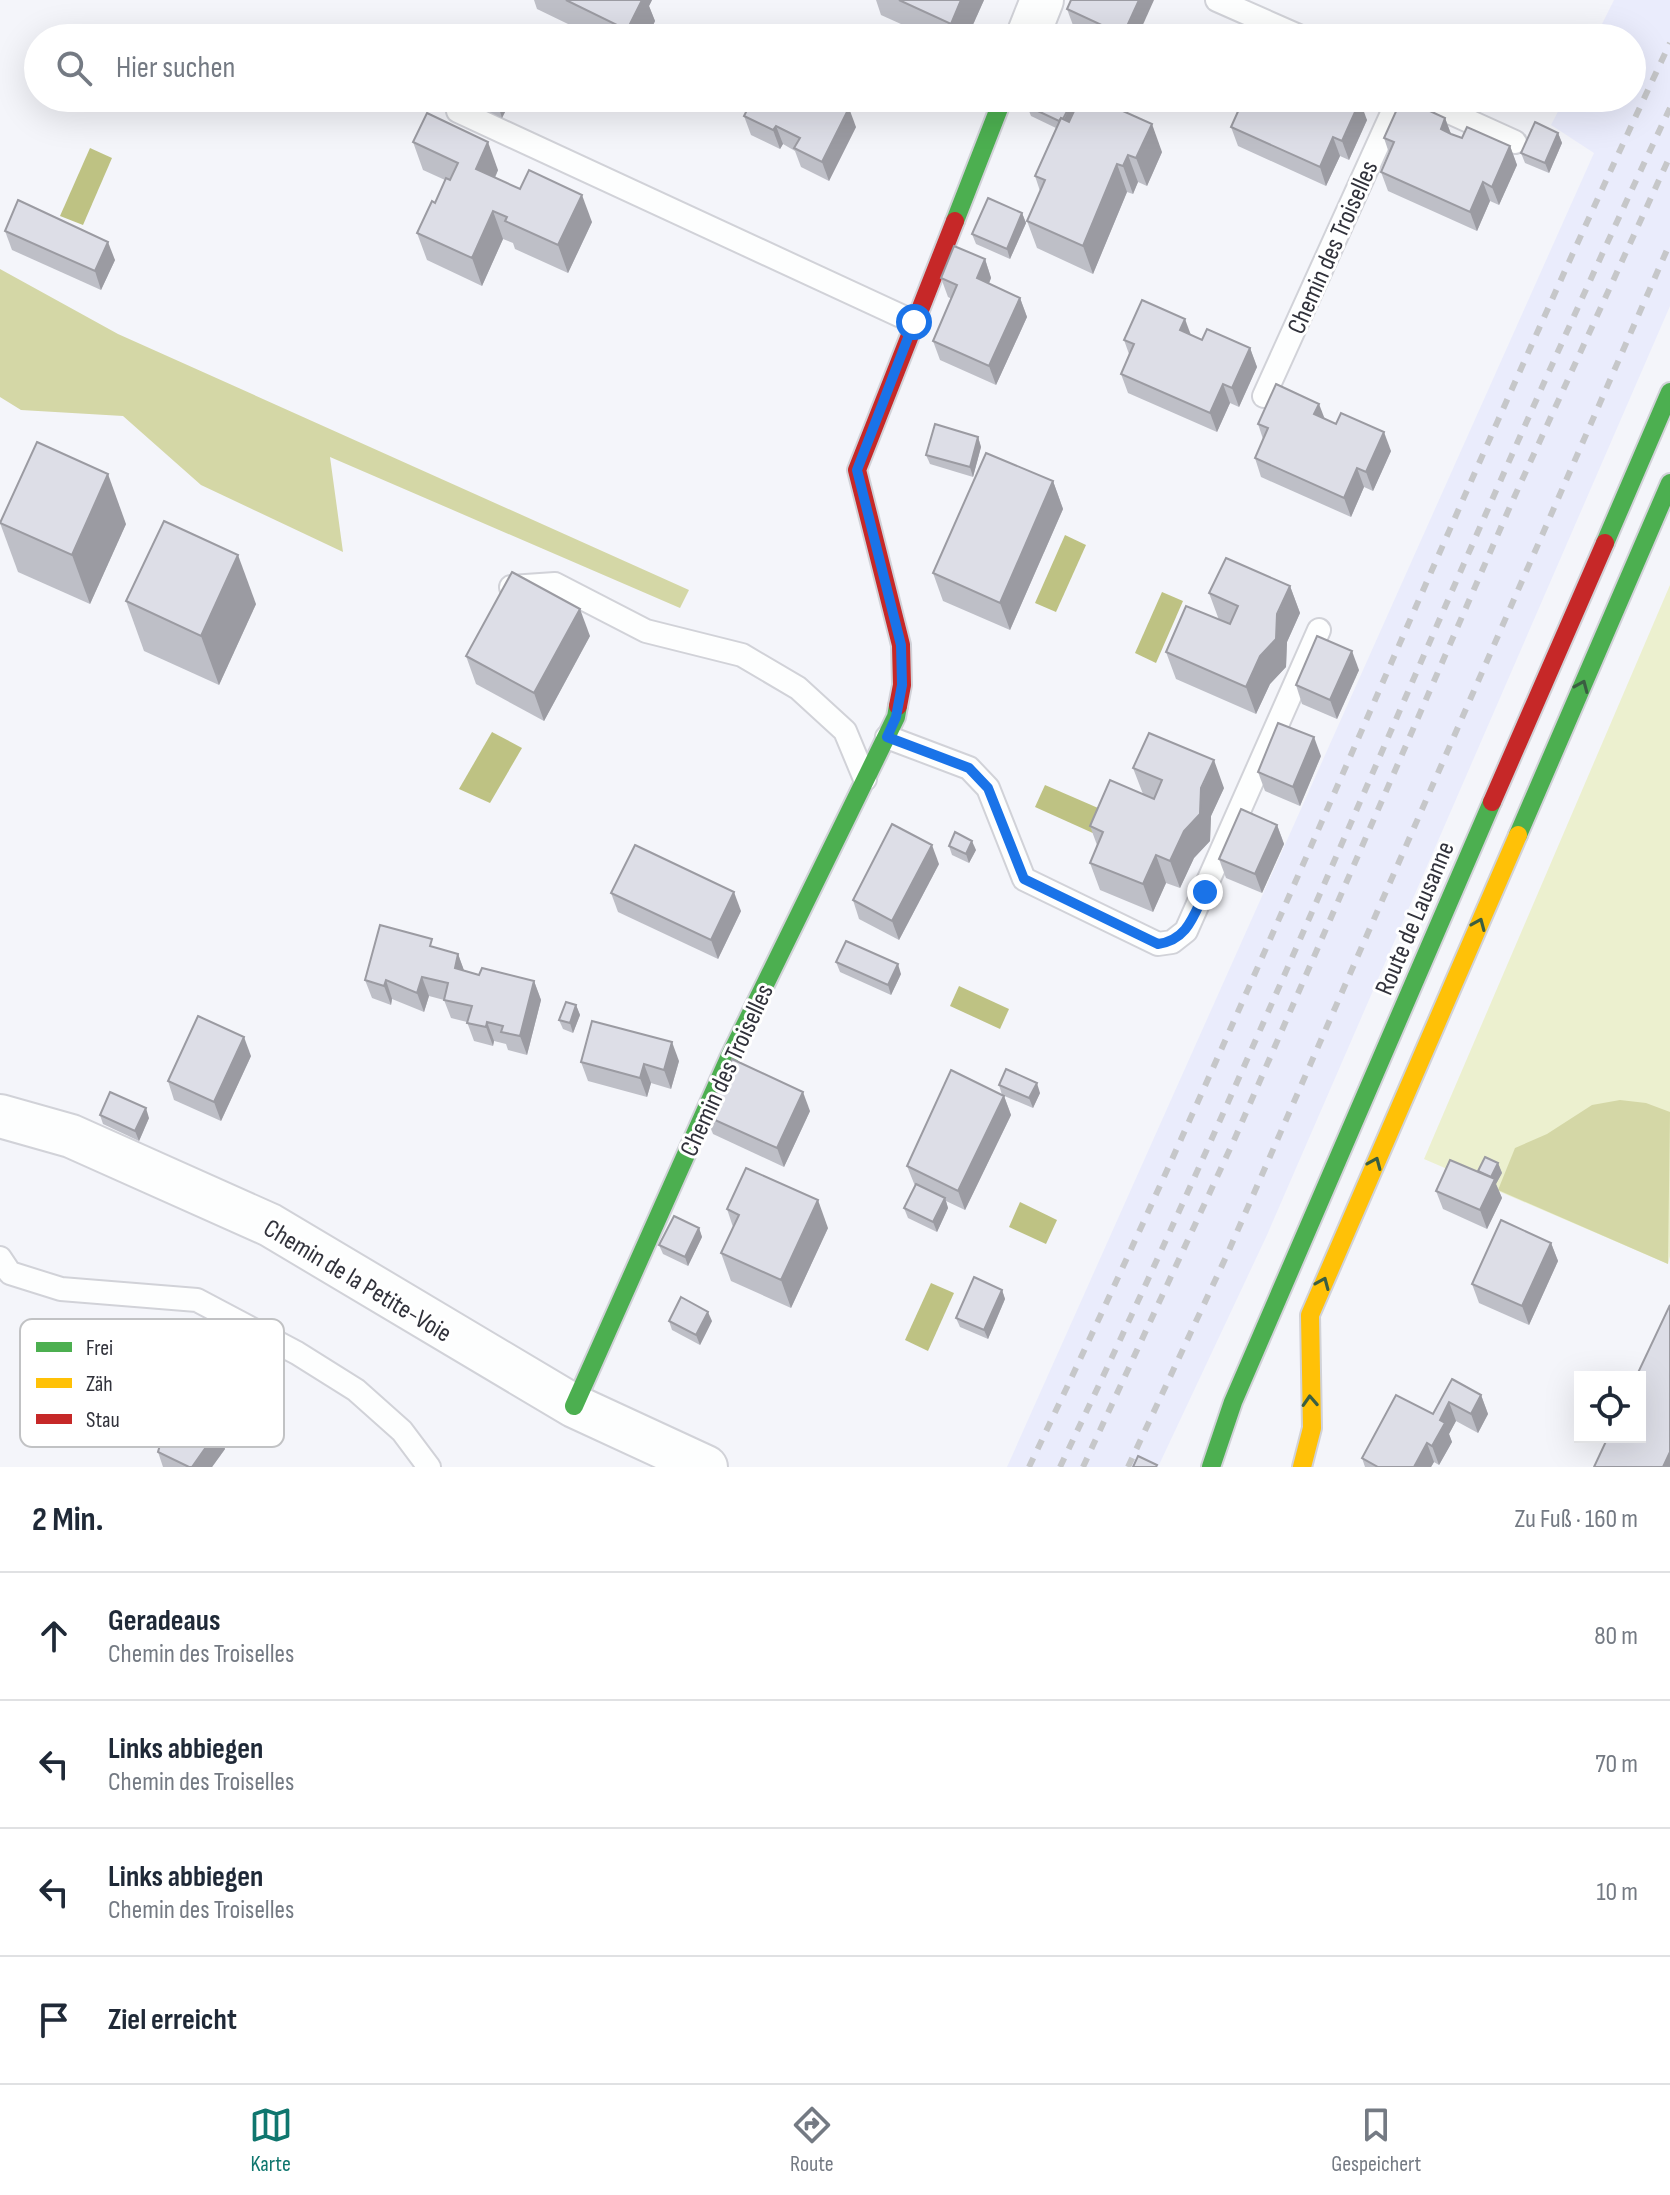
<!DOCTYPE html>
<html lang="de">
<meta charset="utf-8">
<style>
body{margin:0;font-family:"Sofia Sans Condensed",sans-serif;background:#f2f2f3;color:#1f2937}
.controls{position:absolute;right:24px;bottom:24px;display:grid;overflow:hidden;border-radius:0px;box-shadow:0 8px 32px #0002}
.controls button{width:72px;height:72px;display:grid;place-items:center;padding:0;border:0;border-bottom:2px solid #e0e1e3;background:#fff;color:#1f2937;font:40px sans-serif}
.stop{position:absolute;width:24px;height:24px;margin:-18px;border:6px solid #1a73e8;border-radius:50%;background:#fff}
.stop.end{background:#1a73e8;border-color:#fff;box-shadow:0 2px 8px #0008}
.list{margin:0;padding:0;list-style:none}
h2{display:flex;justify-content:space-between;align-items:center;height:104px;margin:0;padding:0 32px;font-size:34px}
h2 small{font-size:26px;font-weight:400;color:#747a83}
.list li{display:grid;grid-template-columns:52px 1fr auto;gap:24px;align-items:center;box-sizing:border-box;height:128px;padding:0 32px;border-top:2px solid #e0e1e3}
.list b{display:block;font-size:30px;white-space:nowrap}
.list p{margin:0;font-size:26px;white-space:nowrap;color:#747a83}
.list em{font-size:26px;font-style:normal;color:#747a83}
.icon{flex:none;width:44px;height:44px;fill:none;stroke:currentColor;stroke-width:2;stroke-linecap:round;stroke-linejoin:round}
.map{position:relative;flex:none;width:1670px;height:1467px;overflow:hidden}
.search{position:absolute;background:#fff;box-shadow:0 8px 32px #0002;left:24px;right:24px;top:24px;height:88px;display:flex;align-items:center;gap:20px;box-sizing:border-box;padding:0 28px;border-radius:44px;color:#747a83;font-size:30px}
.sheet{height:616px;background:#fff}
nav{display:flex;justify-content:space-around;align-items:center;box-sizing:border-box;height:112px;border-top:2px solid #e0e1e3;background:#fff;font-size:22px;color:#747a83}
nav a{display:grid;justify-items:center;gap:4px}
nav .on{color:#0f766e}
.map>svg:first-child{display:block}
.built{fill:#eaecfc}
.green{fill:#ecf0cf}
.forest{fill:#d4d7a6}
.water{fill:#bec283}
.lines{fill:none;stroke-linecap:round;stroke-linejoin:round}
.lane-casing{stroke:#d1d2d8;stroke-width:26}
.street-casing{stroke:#d1d2d8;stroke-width:46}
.fast-casing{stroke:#d1d2d8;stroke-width:22}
.slow-casing{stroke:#d1d2d8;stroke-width:22}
.jam-casing{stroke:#d1d2d8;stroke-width:22}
.lane{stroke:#fdfefe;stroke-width:22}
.street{stroke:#fdfefe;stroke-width:42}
.fast{stroke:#4caf50;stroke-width:18}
.slow{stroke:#ffc107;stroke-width:18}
.jam{stroke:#c62828;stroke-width:18}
.rail{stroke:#c6c7c9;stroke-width:6;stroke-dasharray:10 10;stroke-linecap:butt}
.wall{fill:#bebfc7}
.shaded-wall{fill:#9b9ba2}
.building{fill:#dddee7;stroke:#9b9ba2;stroke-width:2}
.oneway{stroke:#3a5e42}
.route{stroke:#1a73e8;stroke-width:10}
.labels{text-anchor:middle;stroke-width:6;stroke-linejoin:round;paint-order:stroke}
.street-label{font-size:26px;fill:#31323b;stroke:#fff}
.key{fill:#fff;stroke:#c1c2c4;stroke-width:2}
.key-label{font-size:22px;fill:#31323b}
</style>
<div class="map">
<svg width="1670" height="1467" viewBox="0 0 1670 1467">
<rect width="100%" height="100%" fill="#f4f5fa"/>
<path class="built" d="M1614 0H1670V306L1267 1235 1158 1467H1007L1594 153 1551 125 1565 98H1632V38H1595Z"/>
<path class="green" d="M1670 585V1256L1668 1264 1424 1159Z"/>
<g class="forest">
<path d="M0 269 118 334 689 590 680 608 330 457 343 552 201 485 123 416 21 410 0 397Z"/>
<path d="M1620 1100 1646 1103 1670 1112 1668 1264 1498 1190 1515 1148 1547 1134 1592 1105Z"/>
</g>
<g class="water">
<path d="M90 148 112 158 83 225 60 216Z"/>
<path d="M1065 535 1086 545 1056 612 1035 603Z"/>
<path d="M1162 592 1183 601 1156 663 1135 653Z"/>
<path d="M492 732 522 748 490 803 459 789Z"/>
<path d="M1045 785 1105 811 1095 834 1035 807Z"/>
<path d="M959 986 1009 1009 1000 1029 950 1006Z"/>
<path d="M1020 1202 1057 1220 1046 1244 1009 1227Z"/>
<path d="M931 1283 954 1293 928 1351 905 1340Z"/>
</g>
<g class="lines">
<defs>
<g id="lane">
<path d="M1217 0 1303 38"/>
<path d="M1418 98 1515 142"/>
<path d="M458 111 914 322"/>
<path d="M1264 396 1399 98"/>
<path d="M511 587 555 584 646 631 742 655 798 688 845 731 865 779"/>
<path d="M887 737 969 768 988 788 1024 879 1158 944 1172 942 1186 931 1319 630"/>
<path d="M0 1258 10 1273 61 1289 197 1300 297 1353 356 1390 402 1431 429 1467"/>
</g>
<g id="street">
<path d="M1027 38 1042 0"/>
<path d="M0 1116 71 1136 270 1225 574 1406 706 1467"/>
</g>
<g id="fast">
<path d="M955 221 1003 98"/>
<path d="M1605 543 1670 392"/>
<path d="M1518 835 1670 483"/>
<path d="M574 1406 729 1058 896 717 898 706"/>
<path d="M1211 1467 1233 1402 1492 802"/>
</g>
<path id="slow" d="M1302 1467 1312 1428 1310 1315 1518 835"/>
<g id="jam">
<path d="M898 706 902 685 901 645 857 470 955 221"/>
<path d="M1492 802 1605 543"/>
</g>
</defs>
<use href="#lane" class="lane-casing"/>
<use href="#street" class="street-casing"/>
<use href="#fast" class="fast-casing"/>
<use href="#slow" class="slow-casing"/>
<use href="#jam" class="jam-casing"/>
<use href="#lane" class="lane"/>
<use href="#street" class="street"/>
<use href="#fast" class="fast"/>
<use href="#slow" class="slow"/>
<use href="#jam" class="jam"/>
<g class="rail">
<path d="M1029 1467C1254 998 1448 514 1670 43"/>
<path d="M1060 1467C1275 1019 1458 557 1670 108"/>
<path d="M1083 1467 1235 1138 1512 502 1670 156"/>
<path d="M1128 1467 1226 1257 1670 243"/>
</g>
</g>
<g class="wall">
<path d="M534 0H652L649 6 655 21 647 38H597L537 9Z"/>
<path d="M876 0H984L967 38H932L881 15Z"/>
<path d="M1067 9 1137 38H1095L1074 28Z"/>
<path d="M461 98H512L502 118Z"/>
<path d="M1236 98H1352L1367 120 1349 160 1340 156 1326 186 1238 146 1231 127 1239 108Z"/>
<path d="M1027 106 1162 152 1147 186 1138 182 1133 194 1127 192 1093 274 1037 248 1027 221 1040 191 1035 176 1056 128 1031 116Z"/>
<path d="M744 116 856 127 829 181 801 167 795 151 783 144 780 149 751 135Z"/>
<path d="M1445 118 1451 134 1462 138 1510 146 1517 165 1499 205 1490 201 1477 231 1388 191 1381 172 1389 153 1384 138Z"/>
<path d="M1558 133 1562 143 1549 173 1525 163 1521 153Z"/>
<path d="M413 142 498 170 495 178 592 222 568 273 515 249 513 243 503 239 482 286 427 260 417 233 435 203 445 180 423 170Z"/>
<path d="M1022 213 1026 223 1010 259 976 244 972 234Z"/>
<path d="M5 231 115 260 101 290 12 250Z"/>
<path d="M985 259 991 278 989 284 1020 298 1027 317 996 385 940 360 933 341 952 299 948 297 941 278Z"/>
<path d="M1191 335 1202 340 1250 348 1257 367 1239 407 1230 403 1217 432 1128 393 1121 374 1129 354 1124 340Z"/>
<path d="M1324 418 1391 451 1373 491 1364 487 1351 517 1261 477 1255 458 1263 439 1258 424Z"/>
<path d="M978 437 981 447 973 477 930 464 926 455Z"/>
<path d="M1053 481 1063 509 1010 630 943 601 933 573Z"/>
<path d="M0 523 126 524 90 604 18 572Z"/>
<path d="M1290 586 1300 613 1287 642 1286 667 1270 684 1256 714 1176 679 1166 652 1219 620 1209 593Z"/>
<path d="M126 601 256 604 219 685 144 651Z"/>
<path d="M590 636 544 721 476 684 466 656Z"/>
<path d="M1359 670 1337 719 1302 704 1296 685Z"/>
<path d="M1321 756 1300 806 1265 791 1258 772Z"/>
<path d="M1133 768 1224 788 1211 816 1210 841 1194 858 1180 888 1166 883 1153 912 1100 890 1090 863 1097 845 1090 826 1143 794Z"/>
<path d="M1277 825 1284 844 1262 893 1226 878 1219 859Z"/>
<path d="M949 846 976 850 969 863 952 855Z"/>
<path d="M939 864 899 940 859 919 853 900Z"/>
<path d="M611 893 741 911 718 959 618 912Z"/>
<path d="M436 948 458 954 464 971 479 975 534 981 541 1000 527 1055 508 1050 506 1044 494 1041 493 1046 474 1041 467 1022 451 1018 444 1000 429 996 424 1012 392 999 391 1005 372 998 365 980Z"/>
<path d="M836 962 901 974 891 995 840 972Z"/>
<path d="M576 1005 580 1015 573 1033 563 1029 559 1020Z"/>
<path d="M251 1056 221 1121 174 1100 168 1081Z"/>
<path d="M679 1061 671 1089 651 1083 647 1097 588 1081 581 1062Z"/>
<path d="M999 1085 1040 1093 1033 1108 1002 1095Z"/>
<path d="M1004 1096 1011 1115 965 1210 946 1201 948 1208 937 1232 908 1218 904 1208 915 1186 907 1166Z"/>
<path d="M810 1111 784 1167 713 1134 706 1116Z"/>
<path d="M100 1115 149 1118 139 1141 103 1124Z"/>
<path d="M1498 1163 1502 1173 1496 1184 1502 1198 1487 1229 1443 1209 1436 1191Z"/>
<path d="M727 1209 828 1228 791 1308 731 1281 721 1253 733 1227Z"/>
<path d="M699 1228 702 1237 688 1266 663 1254 659 1245Z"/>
<path d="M1551 1243 1558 1261 1529 1325 1479 1303 1472 1284Z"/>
<path d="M1002 1290 1005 1299 988 1339 960 1327 956 1318Z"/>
<path d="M669 1321H712L700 1345 672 1330Z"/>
<path d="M1452 1379 1481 1395 1488 1414 1478 1433 1456 1421 1449 1434 1452 1442 1439 1465 1434 1462 1431 1467H1365L1362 1458 1433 1414Z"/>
<path d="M218 1430 225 1449 212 1467H163L158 1452Z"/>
</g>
<g class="shaded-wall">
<path d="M638 0H652L649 6 655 21 647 38H630L627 30Z"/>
<path d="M961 0H984L967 38H956L951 24Z"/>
<path d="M1139 0H1154L1137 38H1124L1123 35Z"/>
<path d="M504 98H512L502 118 499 108Z"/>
<path d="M1074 98H1080L1065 132 1062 123Z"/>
<path d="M1360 101 1367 120 1349 160 1342 141Z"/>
<path d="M849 108 856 127 829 181 822 162Z"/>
<path d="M1445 118 1452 137 1441 129Z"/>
<path d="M1152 124 1162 152 1147 186 1136 158Z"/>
<path d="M776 126 783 144 780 149 773 130Z"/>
<path d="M1558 133 1562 143 1549 173 1545 163Z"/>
<path d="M1333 137 1340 156 1326 186 1320 167Z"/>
<path d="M488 142 498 170 486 197 476 169Z"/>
<path d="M1510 146 1517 165 1499 205 1492 187Z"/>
<path d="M1128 155 1138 182 1133 194 1123 166Z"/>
<path d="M1117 164 1127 192 1093 274 1083 246Z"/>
<path d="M1483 182 1490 201 1477 231 1470 212Z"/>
<path d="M582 195 592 222 568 273 558 245Z"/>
<path d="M493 211 503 239 482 286 472 258Z"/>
<path d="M1022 213 1026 223 1010 259 1007 249Z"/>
<path d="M108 242 115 260 101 290 95 271Z"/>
<path d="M985 259 991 278 983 297 977 278Z"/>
<path d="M1020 298 1027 317 996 385 989 366Z"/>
<path d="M1185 319 1192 338 1180 330Z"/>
<path d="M1250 348 1257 367 1239 407 1232 388Z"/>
<path d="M1223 384 1230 403 1217 432 1210 413Z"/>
<path d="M1319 404 1326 422 1314 414Z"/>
<path d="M1384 432 1391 451 1373 491 1366 472Z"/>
<path d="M978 437 981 447 973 477 970 467Z"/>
<path d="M1357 468 1364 487 1351 517 1344 498Z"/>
<path d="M108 474 126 524 90 604 72 555Z"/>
<path d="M1053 481 1063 509 1010 630 1000 603Z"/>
<path d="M238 555 256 604 219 685 201 636Z"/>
<path d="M1290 586 1300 613 1287 642 1286 667 1270 684 1256 714 1246 687Z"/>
<path d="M580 609 590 636 544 721 534 693Z"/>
<path d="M1352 651 1359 670 1337 719 1330 700Z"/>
<path d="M1314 737 1321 756 1300 806 1293 787Z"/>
<path d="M1214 760 1224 788 1211 816 1210 841 1194 858 1180 888 1170 861Z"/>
<path d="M1277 825 1284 844 1262 893 1255 874Z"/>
<path d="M972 841 976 850 969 863 966 854Z"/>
<path d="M932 845 939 864 899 940 892 921Z"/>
<path d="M1156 855 1166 883 1153 912 1143 884Z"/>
<path d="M734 892 741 911 718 959 711 940Z"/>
<path d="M458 954 465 973 455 968Z"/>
<path d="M898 964 901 974 891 995 888 985Z"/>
<path d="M422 977 429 996 424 1012 417 993Z"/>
<path d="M386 980 392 999 391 1005 384 986Z"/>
<path d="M534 981 541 1000 527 1055 520 1036Z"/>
<path d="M576 1005 580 1015 573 1033 570 1023Z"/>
<path d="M487 1022 494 1041 493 1046 486 1027Z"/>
<path d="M244 1037 251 1056 221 1121 214 1102Z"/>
<path d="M672 1042 679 1061 671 1089 664 1070Z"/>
<path d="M644 1064 651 1083 647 1097 640 1078Z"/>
<path d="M1037 1083 1040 1093 1033 1108 1029 1098Z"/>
<path d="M803 1092 810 1111 784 1167 777 1148Z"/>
<path d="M1004 1096 1011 1115 965 1210 958 1191Z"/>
<path d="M146 1108 149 1118 139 1141 135 1131Z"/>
<path d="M1498 1163 1502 1173 1496 1184 1502 1198 1487 1229 1480 1210 1491 1177Z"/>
<path d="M945 1198 948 1208 937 1232 933 1222Z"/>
<path d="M818 1200 828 1228 791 1308 781 1280Z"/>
<path d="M699 1228 702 1237 688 1266 685 1257Z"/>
<path d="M1551 1243 1558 1261 1529 1325 1522 1306Z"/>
<path d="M1002 1290 1005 1299 988 1339 984 1330Z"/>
<path d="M708 1312 712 1321 700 1345 696 1335Z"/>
<path d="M1481 1395 1488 1414 1478 1433 1471 1414Z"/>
<path d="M1449 1402 1456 1421 1449 1434 1452 1442 1439 1465 1432 1446 1440 1420Z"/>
<path d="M218 1430 225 1449 212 1467H192Z"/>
<path d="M1427 1443 1434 1462 1431 1467H1414Z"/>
<path d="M1670 1452V1467H1663Z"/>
</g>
<g class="building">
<path d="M566 0H642L627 30Z"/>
<path d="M899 0H961L951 24Z"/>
<path d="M1071 0H1139L1123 35 1067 9Z"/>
<path d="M478 98H504L499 108Z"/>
<path d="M753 98H806L816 103 818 98H829L849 108 822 162 794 148 800 138 776 126 773 130 744 116Z"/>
<path d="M1031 98H1074L1063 119 1061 118 1059 121 1027 106Z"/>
<path d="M1080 98H1094L1152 124 1136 158 1128 155 1123 166 1117 164 1083 246 1027 221 1045 180 1035 176 1061 118 1069 122Z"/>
<path d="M1244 98H1352L1360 101 1342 141 1333 137 1320 167 1231 127Z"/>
<path d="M1402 98 1445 118 1441 129 1451 134 1462 138 1467 127 1510 146 1492 187 1483 182 1470 212 1381 172 1394 142 1384 138Z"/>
<path d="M427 113 488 142 476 169 520 189 529 170 582 195 558 245 505 221 507 217 493 211 472 258 417 233 432 201 435 203 446 178 450 180 458 163 413 142Z"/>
<path d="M1535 122 1558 133 1545 163 1521 153Z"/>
<path d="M988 198 1022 213 1007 249 972 234Z"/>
<path d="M18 200 108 242 95 271 5 231Z"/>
<path d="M954 246 985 259 977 278 1020 298 989 366 933 341 957 285 941 278Z"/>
<path d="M1142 300 1185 319 1180 330 1202 340 1207 329 1250 348 1232 388 1223 384 1210 413 1121 374 1134 344 1124 340Z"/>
<path d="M1276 384 1319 404 1314 414 1336 424 1341 413 1384 432 1366 472 1357 468 1344 498 1255 458 1268 428 1258 424Z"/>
<path d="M935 424 978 437 970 467 926 455Z"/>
<path d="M37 442 108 474 72 555 0 523Z"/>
<path d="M986 453 1053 481 1000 603 933 573Z"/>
<path d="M164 521 238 555 201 636 126 601Z"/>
<path d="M1226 558 1290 586 1277 614 1276 639 1260 656 1246 687 1166 652 1186 606 1230 624 1238 606 1209 593Z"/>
<path d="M512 572 580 609 534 693 466 656Z"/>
<path d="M1317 636 1352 651 1330 700 1296 685Z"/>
<path d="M1278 723 1314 737 1293 787 1258 772Z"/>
<path d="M1149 733 1214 760 1201 788 1200 814 1184 831 1170 861 1156 855 1143 884 1090 863 1103 832 1090 826 1110 780 1154 799 1162 780 1133 768Z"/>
<path d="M1241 809 1277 825 1255 874 1219 859Z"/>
<path d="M892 824 932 845 892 921 853 900Z"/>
<path d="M955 832 972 841 966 854 949 846Z"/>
<path d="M635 845 734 892 711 940 611 893Z"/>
<path d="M380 925 432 939 430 946 458 954 455 968 479 975 482 968 534 981 520 1036 501 1032 503 1026 487 1022 486 1027 467 1023 472 1006 444 1000 448 983 422 977 417 993 386 980 384 986 365 980Z"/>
<path d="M846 941 898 964 888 985 836 962Z"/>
<path d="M566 1002 576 1005 570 1023 559 1020Z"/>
<path d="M198 1016 244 1037 214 1102 168 1081Z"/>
<path d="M592 1021 672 1042 664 1070 644 1064 640 1078 581 1062Z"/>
<path d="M732 1059 803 1092 777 1148 706 1116Z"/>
<path d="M1006 1069 1037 1083 1029 1098 999 1085Z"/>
<path d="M951 1070 1004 1096 958 1191 907 1166Z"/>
<path d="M110 1092 146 1108 135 1131 100 1115Z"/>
<path d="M1485 1157 1498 1163 1491 1177 1478 1171Z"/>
<path d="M1450 1160 1495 1179 1480 1210 1436 1191Z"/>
<path d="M746 1168 818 1200 781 1280 721 1253 739 1215 727 1209Z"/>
<path d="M916 1184 945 1198 933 1222 904 1208Z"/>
<path d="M674 1216 699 1228 685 1257 659 1245Z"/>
<path d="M1501 1220 1551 1243 1522 1306 1472 1284Z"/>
<path d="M974 1277 1002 1290 984 1330 956 1318Z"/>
<path d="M681 1297 708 1312 696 1335 669 1321Z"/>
<path d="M1670 1305V1452L1663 1467H1594L1608 1437H1640V1377H1636Z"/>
<path d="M1452 1379 1481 1395 1471 1414 1449 1402 1440 1420 1445 1423 1432 1446 1427 1443 1414 1467H1378L1362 1458 1396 1395 1433 1414Z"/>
<path d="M170 1408 218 1430 192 1467H189L158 1452Z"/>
<path d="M1138 1456 1157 1465 1156 1467H1133Z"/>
</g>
<defs><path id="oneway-chevron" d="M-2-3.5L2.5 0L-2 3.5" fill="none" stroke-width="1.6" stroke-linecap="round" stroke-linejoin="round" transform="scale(2)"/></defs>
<g class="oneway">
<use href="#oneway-chevron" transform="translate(1582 686) rotate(-67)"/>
<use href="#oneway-chevron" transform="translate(1479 924) rotate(-67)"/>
<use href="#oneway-chevron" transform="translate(1375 1163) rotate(-67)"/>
<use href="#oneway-chevron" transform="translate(1323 1283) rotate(-67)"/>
<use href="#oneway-chevron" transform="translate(1310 1401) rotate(-93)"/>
</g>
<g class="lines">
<path class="route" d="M914 322 857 470 901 645 902 685 896 717 887 737 969 768 988 788 1024 879 1158 944C1187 940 1193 917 1205 892"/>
</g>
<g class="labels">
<g class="street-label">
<text transform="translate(1332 247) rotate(-66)" y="9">Chemin des Troiselles</text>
<text transform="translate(1414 918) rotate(-67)" y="9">Route de Lausanne</text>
<text transform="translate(726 1070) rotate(-65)" y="9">Chemin des Troiselles</text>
<text transform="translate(358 1280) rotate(31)" y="9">Chemin de la Petite-Voie</text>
</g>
</g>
<rect x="20" y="1319" width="264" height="128" rx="12" class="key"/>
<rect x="36" y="1342" width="36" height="10" fill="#4caf50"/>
<rect x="36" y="1378" width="36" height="10" fill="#ffc107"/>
<rect x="36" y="1414" width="36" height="10" fill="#c62828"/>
<g class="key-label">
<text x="86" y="1355">Frei</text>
<text x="86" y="1391">Zäh</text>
<text x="86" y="1427">Stau</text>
</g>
</svg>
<div class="controls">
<button><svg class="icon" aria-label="locate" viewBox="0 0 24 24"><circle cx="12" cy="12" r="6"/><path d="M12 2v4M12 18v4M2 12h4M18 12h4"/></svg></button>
</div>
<div class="stop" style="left:914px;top:322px"></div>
<div class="stop end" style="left:1205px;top:892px"></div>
<div class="search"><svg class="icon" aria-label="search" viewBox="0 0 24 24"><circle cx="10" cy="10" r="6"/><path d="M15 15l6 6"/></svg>Hier suchen</div>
</div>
<section class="sheet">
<h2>2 Min.<small>Zu Fuß · 160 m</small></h2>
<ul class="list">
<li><svg class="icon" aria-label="ahead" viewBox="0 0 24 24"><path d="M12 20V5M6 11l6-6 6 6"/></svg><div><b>Geradeaus</b><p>Chemin des Troiselles</p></div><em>80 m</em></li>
<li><svg class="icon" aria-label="left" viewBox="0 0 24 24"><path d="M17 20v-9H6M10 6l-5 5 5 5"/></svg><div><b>Links abbiegen</b><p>Chemin des Troiselles</p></div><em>70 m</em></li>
<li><svg class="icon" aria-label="left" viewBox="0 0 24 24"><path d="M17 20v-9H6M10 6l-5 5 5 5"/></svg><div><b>Links abbiegen</b><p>Chemin des Troiselles</p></div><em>10 m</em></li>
<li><svg class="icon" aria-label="arrive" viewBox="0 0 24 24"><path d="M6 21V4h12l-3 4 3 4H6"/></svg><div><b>Ziel erreicht</b></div></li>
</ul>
</section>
<nav>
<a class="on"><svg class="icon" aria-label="map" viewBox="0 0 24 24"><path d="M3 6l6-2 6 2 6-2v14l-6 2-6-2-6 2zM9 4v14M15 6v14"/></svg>Karte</a>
<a><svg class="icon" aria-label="directions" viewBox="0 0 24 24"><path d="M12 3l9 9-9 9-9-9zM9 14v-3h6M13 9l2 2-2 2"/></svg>Route</a>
<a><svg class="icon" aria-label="saved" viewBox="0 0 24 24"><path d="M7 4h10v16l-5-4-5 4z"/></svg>Gespeichert</a>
</nav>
